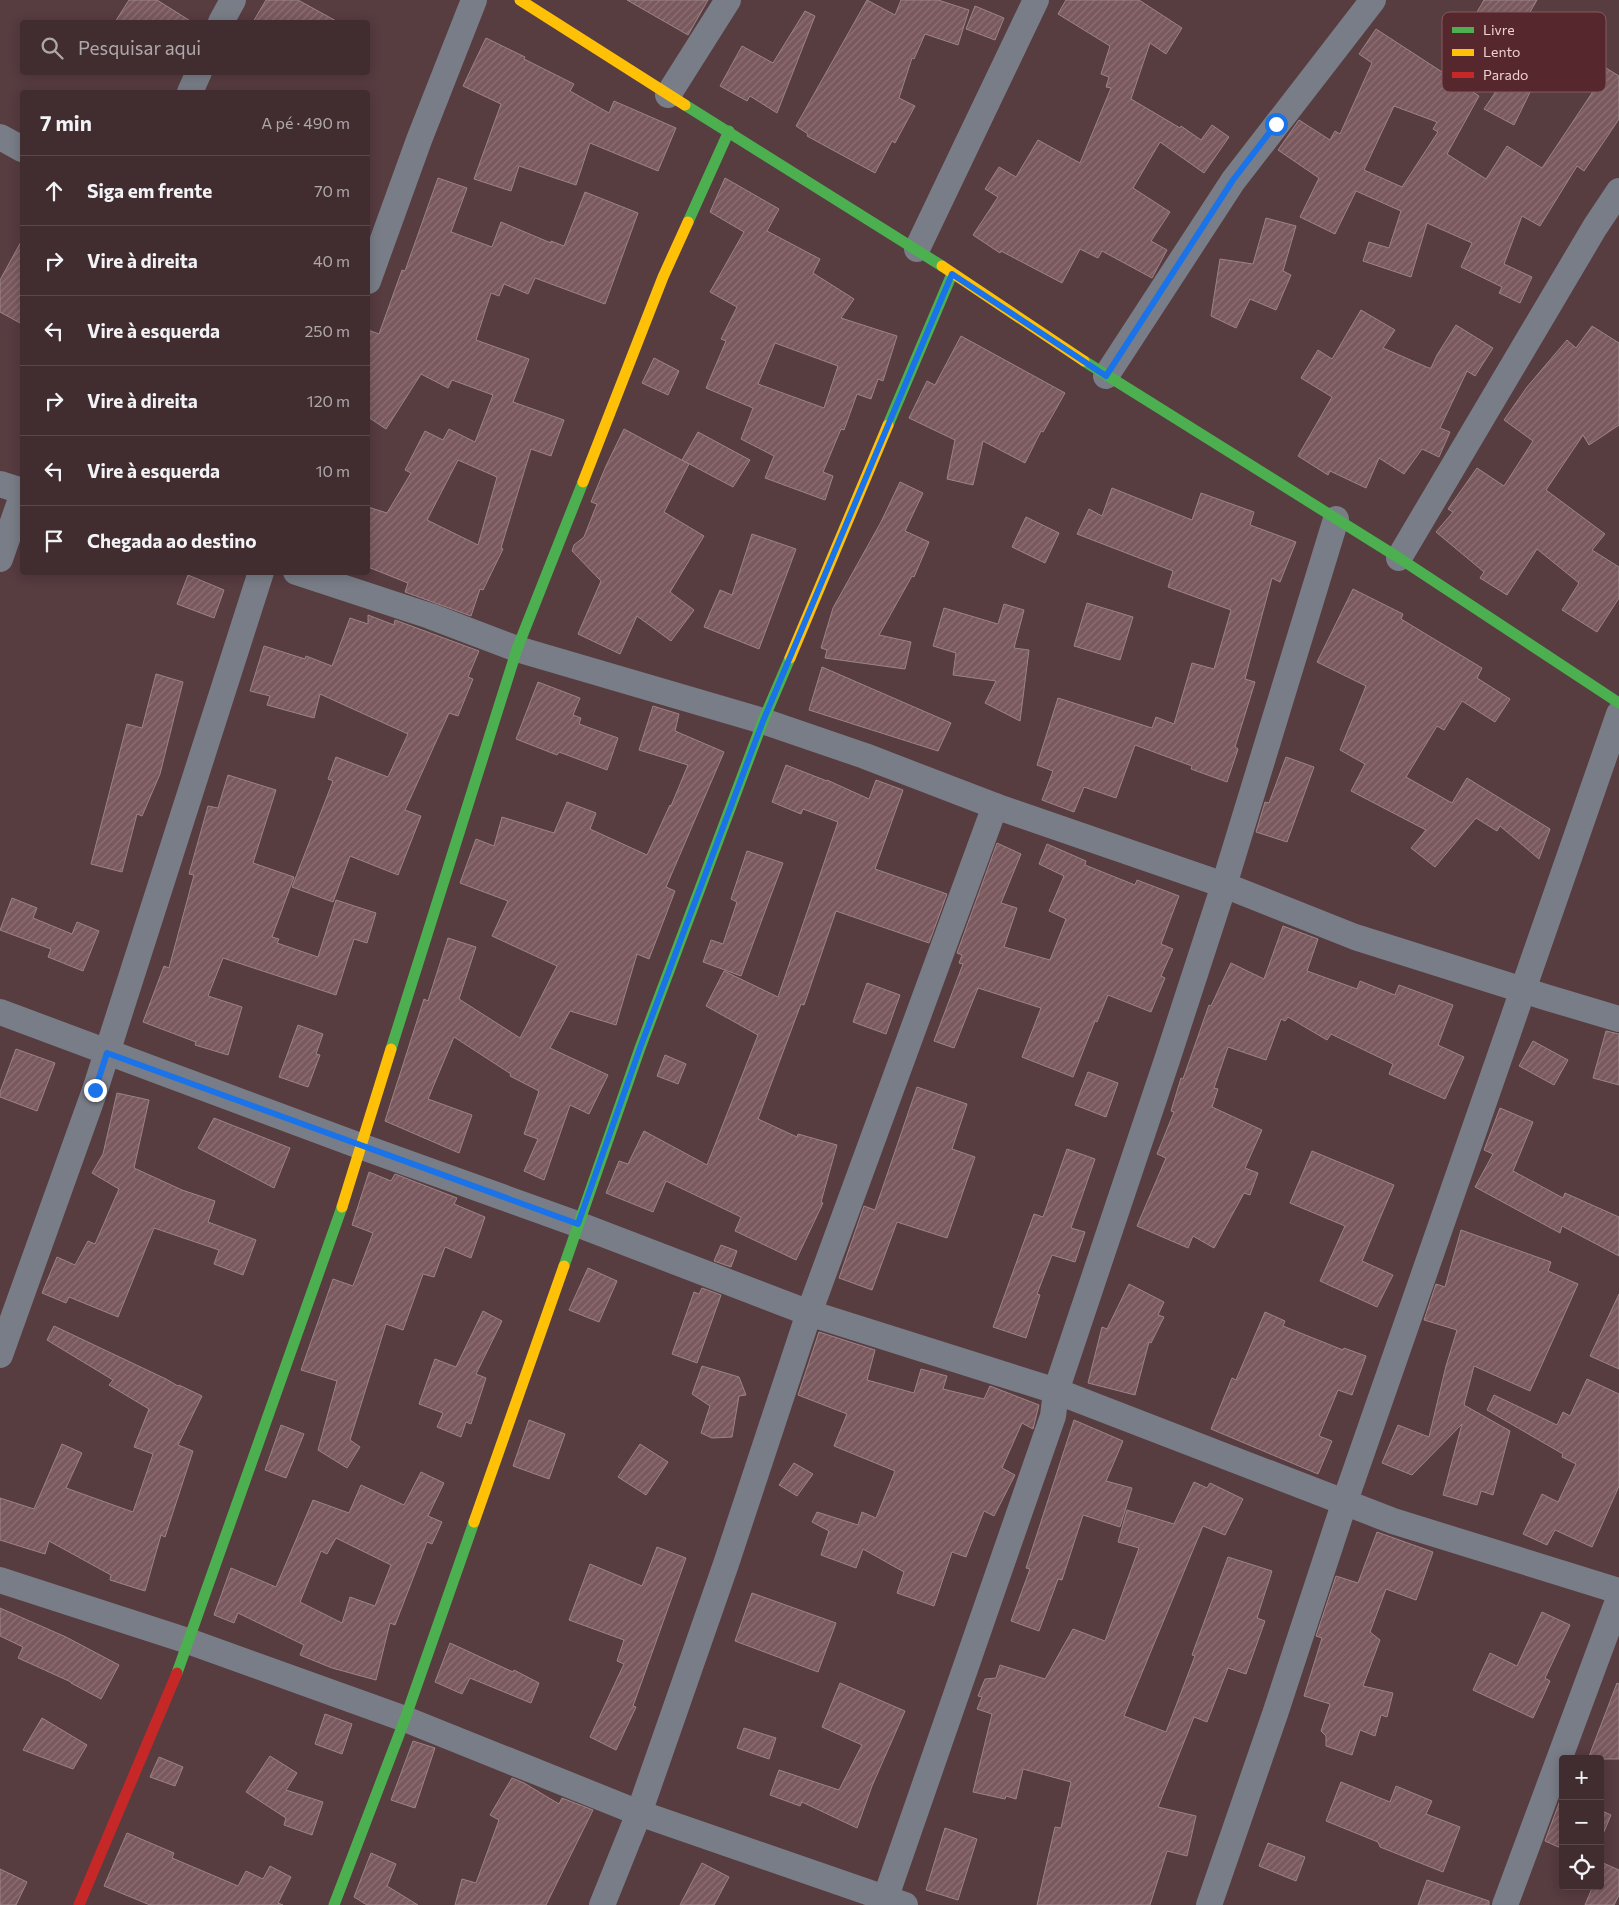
<!DOCTYPE html>
<html lang="pt">
<meta charset="utf-8">
<style>
body{margin:0;font-family:Commissioner,sans-serif;background:#4c393c;color:#f1f3f6}
.controls{position:absolute;right:15px;bottom:15px;display:grid;overflow:hidden;border-radius:5px;box-shadow:0 2px 12px #0003}
.controls button{width:45px;height:45px;display:grid;place-items:center;padding:0;border:0;border-bottom:1px solid #5a494c;background:#412d30;color:#f1f3f6;font:25px sans-serif}
.stop{position:absolute;width:15px;height:15px;margin:-11px;border:4px solid #1a73e8;border-radius:50%;background:#fff}
.stop.end{background:#1a73e8;border-color:#fff;box-shadow:0 1px 5px #0008}
.list{margin:0;padding:0;list-style:none}
h2{display:flex;justify-content:space-between;align-items:center;height:65px;margin:0;padding:0 20px;font-size:21px}
h2 small{font-size:16px;font-weight:400;color:#aea8ab}
.list li{display:grid;grid-template-columns:32px 1fr auto;gap:15px;align-items:center;box-sizing:border-box;height:70px;padding:0 20px;border-top:1px solid #5a494c}
.list b{display:block;font-size:19px;white-space:nowrap}
.list em{font-size:16px;font-style:normal;color:#aea8ab}
.icon{flex:none;width:28px;height:28px;fill:none;stroke:currentColor;stroke-width:2;stroke-linecap:round;stroke-linejoin:round}
.map{position:relative;flex:none;width:1619px;height:1905px;overflow:hidden}
.search{position:absolute;background:#412d30;box-shadow:0 2px 12px #0003;left:20px;top:20px;width:350px;height:55px;display:flex;align-items:center;gap:12px;box-sizing:border-box;padding:0 18px;border-radius:5px;color:#aea8ab;font-size:19px}
.panel{position:absolute;background:#412d30;box-shadow:0 2px 12px #0003;left:20px;top:90px;width:350px;height:485px;border-radius:5px}
.map>svg:first-child{display:block}
.building{fill:url(#building-hatch);stroke:#9b8487;fill-rule:evenodd}
.lines{fill:none;stroke-linecap:round;stroke-linejoin:round}
.street{stroke:#787d87;stroke-width:26}
.fast{stroke:#4caf50;stroke-width:11}
.slow{stroke:#ffc107;stroke-width:11}
.jam{stroke:#c62828;stroke-width:11}
.route{stroke:#1a73e8;stroke-width:6}
.key{fill:#56272d;stroke:#845a5f;stroke-width:1}
.key-label{font-size:14px;fill:#efd0d2}
</style>
<div class="map">
<svg width="1619" height="1905" viewBox="0 0 1619 1905">
<defs>
<pattern id="building-hatch" width="6" height="6" patternUnits="userSpaceOnUse" patternTransform="scale(1.25)"><rect width="6" height="6" fill="#7a595e"/><path d="M-1 1l2-2M0 6l6-6M5 7l2-2" fill="none" stroke="#8d7074"/></pattern>
</defs>
<rect width="100%" height="100%" fill="#573c40"/>
<g class="building">
<path d="M129 0H157L192 22H115Z"/>
<path d="M266 0H298L338 22H253Z"/>
<path d="M627 0H708L688 35Z"/>
<path d="M867 0 895 15 901 0H938L969 10 958 45 925 34 914 59 912 58 899 98 915 106 895 143 892 141 875 173 807 136 808 134 796 126Z"/>
<path d="M1066 0H1139L1182 28 1166 54 1150 43 1131 99 1180 128 1181 126 1201 140 1212 125 1229 137 1204 173 1160 142 1133 188 1170 212 1151 241 1167 250 1152 278 1102 251 1098 258 1080 249 1062 283 1001 251 1000 253 973 235 998 197 985 189 999 167 1016 177 1038 140 1080 163 1111 88 1106 87 1109 77 1101 74 1110 46 1058 14Z"/>
<path d="M1484 0H1537L1498 68 1461 40Z"/>
<path d="M975 6 1004 18 995 40 966 29Z"/>
<path d="M805 11 815 16 777 113 750 96 747 101 720 86 742 46 773 63Z"/>
<path d="M1376 29 1479 96 1447 154 1486 179 1507 146 1542 168 1594 90 1580 81 1593 60 1619 76V119L1584 171 1577 166 1540 226 1522 216 1504 264 1532 277 1520 303 1499 293 1502 287 1461 267 1472 243 1427 223 1411 277 1363 261 1369 242 1389 248 1401 211 1356 191 1335 234 1300 217 1319 178 1278 150 1299 120 1330 140 1335 131 1340 134 1372 63 1359 54ZM1394 106 1437 122 1433 129 1438 132 1402 187 1364 170Z"/>
<path d="M486 38 525 57 524 59 574 84 570 91 609 113 614 101 676 128 658 171 590 143 576 185 519 166 511 191 474 179 501 104 463 86Z"/>
<path d="M1508 74 1533 86 1514 125 1484 109Z"/>
<path d="M438 178 467 188 451 232 492 247 501 222 551 243V241L564 246 585 192 638 213 605 304 535 278 528 294 504 284 499 296 491 293 476 340 529 359 513 402 564 420 551 456 531 449 501 548 503 549 483 590 480 589 471 616 405 592 408 583 368 567V507L387 513 411 473 405 470 425 431 443 440 449 429 475 442 493 395 452 380 448 388 421 374 386 429 368 417V330L379 334 402 270 405 271ZM458 460 497 477 478 545 427 520Z"/>
<path d="M725 178 779 209 767 231 820 259 813 273 854 299 841 318 897 336 883 381 878 379 871 399 857 394 844 430 841 429 823 472 833 476 825 500 765 478 774 456 741 439 753 408 706 388 726 341 721 339 737 307 710 292 744 232 710 212ZM775 343 838 366 824 408 758 384Z"/>
<path d="M1266 218 1296 226 1283 271 1291 275 1276 310 1250 299 1236 328 1211 316 1220 259 1253 264Z"/>
<path d="M22 240V324L0 312V280Z"/>
<path d="M1361 310 1395 330 1383 348 1429 368H1431L1437 355 1456 325 1493 348 1475 376 1467 371 1440 428 1450 432 1439 457 1422 449 1404 474 1379 458 1366 488 1330 471 1328 475 1298 456 1332 397 1301 378 1318 350 1332 359Z"/>
<path d="M1592 326 1619 343V425L1589 445 1583 435 1546 490 1605 534 1592 550 1619 567V598L1597 632 1562 610 1579 583 1537 549 1507 595 1480 578 1484 572 1436 532 1453 512 1448 509 1477 468 1504 486 1533 441 1504 420 1527 387 1567 340 1576 348Z"/>
<path d="M961 336 1065 393 1043 432 1041 431 1025 463 983 441 973 485 947 479 955 440 909 418 927 381 935 385Z"/>
<path d="M654 358 679 371 668 395 642 383Z"/>
<path d="M624 429 689 464 664 512 704 536 670 592 694 610 671 641 637 616 620 654 578 634 601 581 572 551 574 545 584 537 597 504 591 502 606 466Z"/>
<path d="M698 432 750 460 733 487 682 460Z"/>
<path d="M900 482 923 493 905 531 929 542 914 577 912 576 879 635 911 642 905 669 825 658 827 650 821 648 833 608 881 522Z"/>
<path d="M1112 488 1192 520 1201 493 1254 512 1250 525 1296 542 1280 582 1272 578 1245 679 1255 682 1235 747 1238 749 1227 782 1191 769 1192 766 1135 745 1116 798 1084 787 1074 812 1042 800 1053 771 1037 765 1058 698 1152 728 1156 717 1174 724 1192 663 1214 669 1231 610 1168 587 1173 571 1077 534 1089 509 1102 516Z"/>
<path d="M1026 517 1059 533 1045 563 1012 547Z"/>
<path d="M752 534 796 549 759 649 704 627 720 590 732 595Z"/>
<path d="M188 575 224 590 214 618 177 604Z"/>
<path d="M1353 589 1403 614 1401 619 1482 668 1477 678 1510 699 1495 722 1462 701 1444 730 1437 726 1406 777 1452 803 1467 778 1550 829 1539 859 1500 826 1497 831 1476 818 1435 867 1411 848 1426 830 1351 791 1365 764 1340 750 1366 686 1317 662Z"/>
<path d="M1087 603 1133 617 1120 660 1074 646Z"/>
<path d="M1004 604 1024 610 1014 648 1029 650 1020 721 985 703 996 681 953 675 956 653 933 646 944 608 998 624Z"/>
<path d="M368 615 394 625 395 620 479 651 468 677 473 679 458 716 449 713 405 810 421 816 398 875 350 856 333 902 292 887 333 781 328 779 336 757 388 777 408 734 320 694 314 718 267 705 270 696 250 691 264 646 305 659 306 656 332 666 350 618 368 624Z"/>
<path d="M822 667 951 723 938 751 809 710Z"/>
<path d="M156 674 183 682 160 774 142 816 137 814 122 872 91 864 127 724 142 728Z"/>
<path d="M538 682 580 698 573 715 581 718 579 724 618 738 607 770 559 752 557 755 516 739Z"/>
<path d="M653 706 679 714 675 731 724 752 666 887 675 891 649 959 637 954 616 1025 570 1011 550 1048 608 1075 589 1114 570 1105 544 1180 524 1171 538 1139 524 1134 539 1091 510 1076 511 1074 454 1037 428 1099 472 1115 459 1153 385 1121 424 999 428 1001 448 938 476 947 459 999 520 1038 557 966 492 936 508 901 460 883 476 839 494 846 502 817 554 833 567 802 596 813 590 829 647 855 670 805 671 806 688 765 639 750Z"/>
<path d="M1286 757 1314 767 1287 842 1256 832 1265 802 1269 803Z"/>
<path d="M786 765 827 781V780L869 799 876 780 903 790 875 869 947 894 929 943 836 911 804 1005 801 1004 758 1119 797 1137 798 1134 837 1145 821 1202 823 1203 796 1260 735 1231 741 1217 666 1181 653 1212 606 1193 619 1161 628 1164 644 1131 707 1165 758 1035 706 1006 724 971 778 997 838 822 803 809 801 814 772 802Z"/>
<path d="M228 775 276 790 253 863 294 877 272 937 279 939 277 943 318 957 336 900 376 913 367 943 354 939 336 995 223 958 208 996 242 1007 228 1055 195 1045 196 1042 143 1022 164 966 169 968 194 875 189 874 208 806 218 808Z"/>
<path d="M997 843 1021 854 1001 903 1017 908 1004 947 1050 960 1066 919 1049 911 1064 876 1039 864 1047 844 1086 861 1085 865 1135 885 1137 880 1179 896 1161 944 1173 949 1161 976 1165 978 1151 1012 1108 995 1097 1022 1095 1021 1073 1077 1022 1057 1041 1008 978 988 954 1048 934 1041 963 964 959 963 962 955 957 953Z"/>
<path d="M747 851 783 863 741 976 703 962 711 940 723 944 737 902 731 899Z"/>
<path d="M12 898 37 908 33 918 72 934 77 922 99 931 83 971 48 957 51 949 0 930Z"/>
<path d="M1283 926 1318 939 1307 971 1357 989 1360 981 1395 995 1399 985 1453 1005 1438 1045 1464 1057 1445 1099 1389 1074 1393 1064 1331 1034 1327 1040 1288 1017 1285 1021 1281 1019 1266 1060 1228 1047 1214 1088 1218 1089 1212 1107 1262 1130 1245 1168 1258 1173 1250 1195 1244 1193 1214 1248 1193 1236 1188 1248 1137 1226 1166 1158 1157 1154 1174 1112 1171 1111 1181 1078 1183 1079 1209 1005 1211 1006 1231 963 1264 979Z"/>
<path d="M867 983 900 995 886 1034 853 1022Z"/>
<path d="M298 1025 323 1034 316 1054 320 1055 308 1087 279 1077Z"/>
<path d="M1606 1031 1619 1034V1085L1593 1078Z"/>
<path d="M1533 1041 1568 1060 1554 1085 1519 1066Z"/>
<path d="M16 1049 55 1063 37 1111 0 1097V1092Z"/>
<path d="M665 1055 686 1064 678 1084 657 1076Z"/>
<path d="M1088 1072 1118 1083 1106 1117 1075 1105Z"/>
<path d="M917 1087 967 1104 952 1149 975 1157 947 1238 897 1222 872 1290 839 1278 864 1206 875 1210Z"/>
<path d="M117 1093 149 1100 134 1168 182 1190 215 1201 208 1222 256 1240 243 1275 214 1264 219 1250 154 1228 118 1317 69 1297 66 1303 42 1293 57 1257 75 1265 88 1241 95 1244 119 1189 92 1173 103 1154Z"/>
<path d="M1500 1108 1533 1122 1513 1171 1563 1198 1565 1193 1619 1217V1256L1562 1226 1560 1233 1475 1187 1493 1154 1484 1150Z"/>
<path d="M214 1118 290 1148 274 1188 198 1148Z"/>
<path d="M1067 1149 1095 1159 1071 1228 1085 1232 1075 1262 1052 1255 1037 1294 1040 1295 1026 1338 993 1327 1034 1214 1043 1217Z"/>
<path d="M1312 1151 1394 1185 1362 1261 1393 1275 1377 1307 1320 1281 1345 1226 1290 1203Z"/>
<path d="M369 1172 391 1181 395 1174 457 1198 454 1204 485 1217 471 1258 445 1247 434 1277 423 1274 403 1330 386 1324 350 1440 360 1447 347 1468 318 1450 337 1381 301 1370 333 1279 353 1286 373 1233 352 1225Z"/>
<path d="M1461 1230 1551 1262 1548 1271 1578 1284 1530 1391 1474 1366 1464 1405 1510 1431 1493 1495 1481 1491 1477 1505 1443 1495 1462 1424 1412 1475 1382 1463 1398 1425 1429 1437 1446 1366 1457 1330 1424 1320 1436 1284 1445 1287Z"/>
<path d="M721 1245 737 1251 731 1267 714 1261Z"/>
<path d="M588 1268 617 1281 599 1322 569 1310Z"/>
<path d="M1129 1284 1164 1302 1158 1315 1164 1317 1151 1343 1149 1342 1135 1395 1088 1383 1102 1327 1107 1329Z"/>
<path d="M702 1288 721 1295 697 1363 672 1354 694 1292 699 1294Z"/>
<path d="M1619 1294V1369L1590 1356Z"/>
<path d="M483 1311 502 1321 476 1374 486 1378 471 1424 466 1422 461 1437 437 1427 443 1413 419 1404 435 1359 456 1367Z"/>
<path d="M1265 1312 1285 1321 1283 1326 1343 1350 1344 1348 1366 1356 1352 1395 1338 1390 1319 1436 1332 1441 1318 1474 1211 1429 1232 1378 1236 1380Z"/>
<path d="M54 1326 166 1379 178 1386 179 1385 202 1396 178 1445 193 1451 165 1537 161 1535 145 1591 110 1580 111 1575 49 1541 45 1554 0 1540V1498L34 1509 62 1444 82 1453 66 1488 133 1512 153 1454 134 1447 149 1409 109 1385 113 1380 47 1340Z"/>
<path d="M819 1332 875 1350 867 1380 914 1393 921 1369 947 1376 943 1389 984 1399 990 1386 1039 1405 1033 1429 1022 1423 1002 1468 1015 1475 994 1516 984 1511 966 1557 952 1552 934 1606 897 1593 904 1572 863 1549 856 1568 821 1555 829 1531 812 1522 817 1512 858 1525 862 1512 876 1518 895 1471 834 1446 847 1414 798 1395Z"/>
<path d="M702 1366 739 1377 746 1395 739 1396 732 1437 712 1438 701 1433 710 1406 692 1394Z"/>
<path d="M1587 1379 1619 1394V1486L1592 1547 1555 1530 1547 1545 1523 1534 1542 1494 1558 1502 1576 1464 1562 1457 1563 1454 1487 1410 1494 1395 1557 1425 1563 1412 1570 1416Z"/>
<path d="M529 1420 565 1434 549 1479 513 1466Z"/>
<path d="M1074 1420 1123 1441 1106 1481 1132 1488 1120 1527 1083 1515 1062 1580 1058 1579 1039 1631 1011 1621 1030 1569 1026 1568Z"/>
<path d="M281 1425 304 1434 286 1478 265 1470Z"/>
<path d="M640 1444 668 1462 646 1495 618 1477Z"/>
<path d="M794 1463 813 1474 797 1496 779 1485Z"/>
<path d="M421 1472 444 1483 428 1516 442 1522 432 1544 427 1542 395 1625 390 1623 376 1680 332 1668 300 1655 304 1645 238 1613 234 1623 214 1615 231 1568 276 1587 313 1500 349 1513 361 1485 404 1505ZM336 1538 391 1565 375 1606 350 1597 342 1623 300 1602 321 1551 327 1554Z"/>
<path d="M1194 1482 1207 1488 1210 1483 1243 1499 1225 1535 1203 1526 1124 1716 1166 1732 1195 1656 1192 1655 1228 1557 1272 1571 1257 1618 1265 1621 1246 1674 1228 1668 1207 1722 1194 1717 1158 1807 1196 1816 1187 1856 1167 1851 1150 1905H1037L1055 1827 1061 1828 1071 1782 1023 1769 1016 1799 1006 1796 1005 1799 973 1792 992 1714 977 1709 982 1697 978 1696 985 1679 996 1678 1000 1665 1045 1679 1073 1629 1105 1641 1139 1548 1118 1542 1127 1510 1174 1524Z"/>
<path d="M1377 1532 1433 1552 1416 1600 1386 1589 1370 1632 1380 1640 1363 1686 1393 1693 1387 1717 1381 1715 1375 1736 1360 1730 1352 1755 1326 1746V1736L1321 1731 1330 1704 1304 1696 1322 1638 1316 1636 1336 1576 1358 1583Z"/>
<path d="M657 1547 686 1558 633 1706 636 1707 616 1750 590 1737 624 1664 617 1661 624 1640 569 1620 590 1564 642 1586Z"/>
<path d="M752 1593 836 1623 818 1672 735 1641Z"/>
<path d="M0 1608 66 1637 119 1665 101 1699 71 1683V1682L18 1658 23 1647 0 1636Z"/>
<path d="M1542 1612 1570 1625 1545 1678 1550 1681 1533 1718 1473 1690 1490 1653 1517 1666Z"/>
<path d="M450 1643 513 1672 514 1670 539 1683 531 1703 470 1678 462 1694 435 1682Z"/>
<path d="M840 1683 905 1711 872 1786 857 1828 802 1802 800 1806 770 1795 779 1770 839 1790 862 1745 822 1727Z"/>
<path d="M1617 1683 1619 1684V1759H1588Z"/>
<path d="M325 1714 352 1724 342 1754 315 1744Z"/>
<path d="M42 1718 87 1745 73 1769 23 1750Z"/>
<path d="M744 1728 776 1738 769 1759 737 1748Z"/>
<path d="M413 1741 435 1748 415 1808 391 1800Z"/>
<path d="M270 1756 297 1773 286 1790 323 1802 312 1835 284 1825 286 1818 246 1792Z"/>
<path d="M159 1757 183 1767 175 1786 150 1777Z"/>
<path d="M512 1778 524 1783 559 1804 562 1798 593 1810 546 1905H455L462 1879 476 1883 499 1820 490 1815Z"/>
<path d="M1341 1782 1390 1802 1396 1786 1432 1801 1426 1814 1460 1827 1443 1872 1380 1847 1378 1842 1326 1821Z"/>
<path d="M1562 1795H1563V1849L1545 1841Z"/>
<path d="M1600 1810 1611 1815 1600 1841Z"/>
<path d="M945 1828 977 1839 958 1900 926 1890Z"/>
<path d="M127 1833 174 1853 172 1858 238 1886 246 1871 263 1879 270 1866 291 1877 278 1903 283 1905H150L104 1886Z"/>
<path d="M1268 1843 1305 1857 1296 1881 1259 1866Z"/>
<path d="M371 1853 396 1864 387 1886 418 1905H367L354 1897Z"/>
<path d="M702 1863 729 1877 714 1905H680Z"/>
<path d="M1603 1863 1619 1870V1895L1614 1905H1585L1593 1886H1600V1870Z"/>
<path d="M0 1869 27 1882 16 1905H0Z"/>
<path d="M1427 1880 1489 1901V1905H1418Z"/>
</g>
<g class="lines">
<g class="street">
<path d="M221 22 233 0"/>
<path d="M190 92 199 72"/>
<path d="M668 95 728 0"/>
<path d="M0 137 22 149"/>
<path d="M917 249 1036 0"/>
<path d="M368 281 419 140 474 0"/>
<path d="M1106 376 1233 181 1373 0"/>
<path d="M0 484 22 491"/>
<path d="M1399 558 1595 227 1619 191"/>
<path d="M0 559 22 496"/>
<path d="M296 572 430 616 517 649 763 721 865 756 995 806 1224 885 1355 937 1545 997 1619 1019"/>
<path d="M0 1012 360 1146 577 1224 809 1313 1056 1391 1393 1521 1619 1591"/>
<path d="M0 1355 95 1090 261 572"/>
<path d="M0 1580 188 1641 405 1719 639 1813 905 1905"/>
<path d="M602 1905 639 1813 726 1564 809 1313 995 806"/>
<path d="M883 1905 1053 1416 1056 1391 1167 1060 1224 885 1336 519"/>
<path d="M1209 1905 1275 1714 1345 1501 1619 714"/>
<path d="M1505 1905 1619 1598"/>
</g>
<g class="fast">
<path d="M685 105 942 266"/>
<path d="M688 222 729 131"/>
<path d="M1084 361 1399 558 1619 703"/>
<path d="M888 425 952 274"/>
<path d="M391 1049 517 649 583 482"/>
<path d="M564 1266 640 1048 763 721 790 658"/>
<path d="M177 1673 342 1207"/>
<path d="M334 1905 405 1719 474 1522"/>
</g>
<g class="slow">
<path d="M520 0 685 105"/>
<path d="M942 266 1084 361"/>
<path d="M583 482 663 277 688 222"/>
<path d="M790 658 888 425"/>
<path d="M342 1207 391 1049"/>
<path d="M474 1522 564 1266"/>
</g>
<path class="jam" d="M79 1905 177 1673"/>
</g>
<g class="lines">
<path class="route" d="M95 1090 107 1053 578 1224 640 1048 763 721 952 274 1106 376 1233 180 1276 124"/>
</g>
<rect x="1442" y="12" width="164" height="80" rx="8" class="key"/>
<rect x="1452" y="27" width="22" height="6" fill="#4caf50"/>
<rect x="1452" y="49" width="22" height="7" fill="#ffc107"/>
<rect x="1452" y="72" width="22" height="6" fill="#c62828"/>
<g class="key-label">
<text x="1483" y="35">Livre</text>
<text x="1483" y="57">Lento</text>
<text x="1483" y="80">Parado</text>
</g>
</svg>
<div class="controls">
<button>+</button>
<button>−</button>
<button><svg class="icon" aria-label="locate" viewBox="0 0 24 24"><circle cx="12" cy="12" r="6"/><path d="M12 2v4M12 18v4M2 12h4M18 12h4"/></svg></button>
</div>
<div class="stop" style="left:1276px;top:124px"></div>
<div class="stop end" style="left:95px;top:1090px"></div>
<div class="search"><svg class="icon" aria-label="search" viewBox="0 0 24 24"><circle cx="10" cy="10" r="6"/><path d="M15 15l6 6"/></svg>Pesquisar aqui</div>
<section class="panel">
<h2>7 min<small>A pé · 490 m</small></h2>
<ul class="list">
<li><svg class="icon" aria-label="ahead" viewBox="0 0 24 24"><path d="M12 20V5M6 11l6-6 6 6"/></svg><div><b>Siga em frente</b></div><em>70 m</em></li>
<li><svg class="icon" aria-label="right" viewBox="0 0 24 24"><path d="M7 20v-9h11M14 6l5 5-5 5"/></svg><div><b>Vire à direita</b></div><em>40 m</em></li>
<li><svg class="icon" aria-label="left" viewBox="0 0 24 24"><path d="M17 20v-9H6M10 6l-5 5 5 5"/></svg><div><b>Vire à esquerda</b></div><em>250 m</em></li>
<li><svg class="icon" aria-label="right" viewBox="0 0 24 24"><path d="M7 20v-9h11M14 6l5 5-5 5"/></svg><div><b>Vire à direita</b></div><em>120 m</em></li>
<li><svg class="icon" aria-label="left" viewBox="0 0 24 24"><path d="M17 20v-9H6M10 6l-5 5 5 5"/></svg><div><b>Vire à esquerda</b></div><em>10 m</em></li>
<li><svg class="icon" aria-label="arrive" viewBox="0 0 24 24"><path d="M6 21V4h12l-3 4 3 4H6"/></svg><div><b>Chegada ao destino</b></div></li>
</ul>
</section>
</div>
